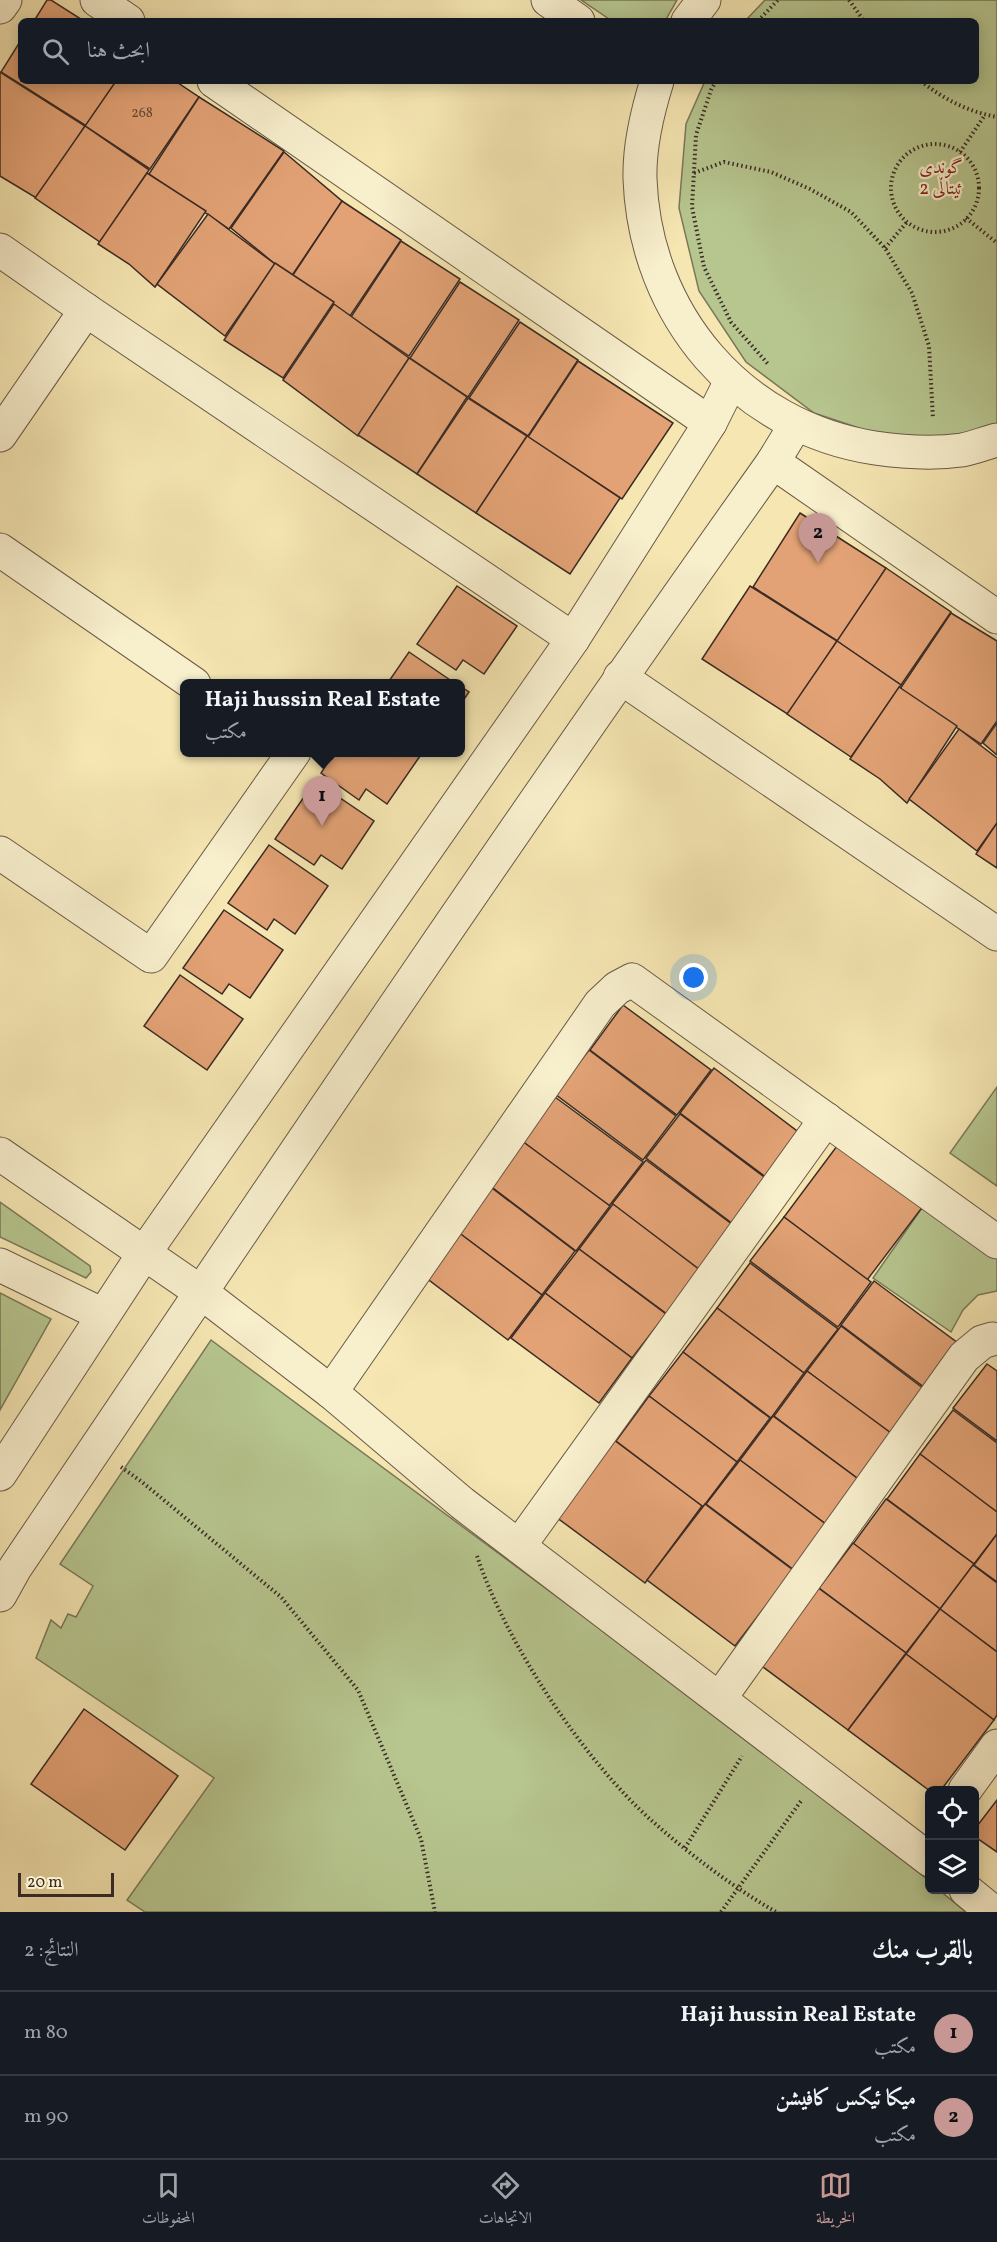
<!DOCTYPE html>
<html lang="ar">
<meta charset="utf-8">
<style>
body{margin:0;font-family:Vollkorn,Amiri,serif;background:#20242c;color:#f1f3f6;direction:rtl}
.controls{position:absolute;right:18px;bottom:18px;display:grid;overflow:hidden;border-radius:9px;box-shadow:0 3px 15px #0003}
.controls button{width:54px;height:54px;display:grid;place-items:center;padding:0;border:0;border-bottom:2px solid #363941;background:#171b24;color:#f1f3f6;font:30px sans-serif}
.scale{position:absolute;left:18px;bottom:15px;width:96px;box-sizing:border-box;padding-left:6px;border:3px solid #3b2b25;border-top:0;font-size:16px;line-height:21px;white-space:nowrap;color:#3b2b25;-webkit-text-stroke:4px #f8efcd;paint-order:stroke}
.you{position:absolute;left:694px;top:978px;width:21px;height:21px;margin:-15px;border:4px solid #fff;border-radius:50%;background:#1a73e8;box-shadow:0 0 0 9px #1a73e833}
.badge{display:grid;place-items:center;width:39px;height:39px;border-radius:50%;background:#c59692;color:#111;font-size:20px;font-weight:700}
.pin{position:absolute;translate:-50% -50px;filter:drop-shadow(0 2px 3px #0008)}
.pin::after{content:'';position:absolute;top:32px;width:21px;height:18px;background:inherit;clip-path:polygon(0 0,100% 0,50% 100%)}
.popup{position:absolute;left:180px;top:679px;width:285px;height:78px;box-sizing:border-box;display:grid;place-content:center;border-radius:9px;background:#171b24;filter:drop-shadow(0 2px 4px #0005);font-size:20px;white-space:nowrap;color:#9ea1a6}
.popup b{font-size:22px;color:#f1f3f6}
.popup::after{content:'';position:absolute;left:50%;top:100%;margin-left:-12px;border:12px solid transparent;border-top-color:#171b24}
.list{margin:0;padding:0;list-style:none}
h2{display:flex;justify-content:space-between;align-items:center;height:78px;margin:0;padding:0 24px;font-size:26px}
h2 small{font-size:20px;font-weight:400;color:#9ea1a6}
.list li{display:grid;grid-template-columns:39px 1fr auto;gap:18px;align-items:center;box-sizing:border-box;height:84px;padding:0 24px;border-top:2px solid #363941}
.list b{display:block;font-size:22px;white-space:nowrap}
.list p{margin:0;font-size:20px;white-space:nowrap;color:#9ea1a6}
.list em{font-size:20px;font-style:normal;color:#9ea1a6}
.icon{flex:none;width:33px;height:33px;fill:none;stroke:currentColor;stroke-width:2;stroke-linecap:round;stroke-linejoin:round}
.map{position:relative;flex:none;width:997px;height:1912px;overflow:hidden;direction:ltr}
.search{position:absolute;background:#171b24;box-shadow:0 3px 15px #0003;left:18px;right:18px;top:18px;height:66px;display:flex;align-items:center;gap:15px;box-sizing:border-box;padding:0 21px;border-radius:9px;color:#9ea1a6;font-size:22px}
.sheet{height:246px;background:#171b24}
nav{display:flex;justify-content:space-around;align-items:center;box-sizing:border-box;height:84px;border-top:2px solid #363941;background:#171b24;font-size:16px;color:#9ea1a6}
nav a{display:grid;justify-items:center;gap:3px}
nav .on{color:#c59692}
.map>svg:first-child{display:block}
.green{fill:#b7c68f;stroke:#79785a;stroke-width:1.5}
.building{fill:#e2a275;stroke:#3b2b25;stroke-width:1.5}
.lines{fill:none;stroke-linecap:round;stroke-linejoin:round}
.minor-casing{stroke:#6a5a48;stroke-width:35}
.path{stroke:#3b2b25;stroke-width:4;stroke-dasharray:1.5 3;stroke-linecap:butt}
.minor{stroke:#f8efcd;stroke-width:33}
.labels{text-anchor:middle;stroke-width:4.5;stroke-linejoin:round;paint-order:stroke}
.number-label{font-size:14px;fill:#654939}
.neighbourhood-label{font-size:18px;fill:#7a1f14;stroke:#f8efcd}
</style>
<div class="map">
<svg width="997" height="1912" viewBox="0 0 997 1912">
<rect width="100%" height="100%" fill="#f5e6b2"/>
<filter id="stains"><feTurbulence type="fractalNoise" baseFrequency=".00333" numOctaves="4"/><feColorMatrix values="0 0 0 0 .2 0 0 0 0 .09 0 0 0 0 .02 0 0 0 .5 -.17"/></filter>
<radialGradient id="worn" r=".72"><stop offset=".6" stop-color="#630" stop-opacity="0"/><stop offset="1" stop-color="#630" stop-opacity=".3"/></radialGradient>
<g class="green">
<path d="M581 0H677L665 21H612Z"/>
<path d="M765 0H997V433L895 440 814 413 746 362 699 291 679 208 686 124 705 81H976V21H745Z"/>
<path d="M997 1087V1186L950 1153Z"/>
<path d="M0 1202 90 1266 91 1272 86 1278 0 1237Z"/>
<path d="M924 1205 997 1257V1291L978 1295 963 1310 951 1332 873 1278Z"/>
<path d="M0 1293 51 1319 0 1410Z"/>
<path d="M211 1340 847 1812 929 1881 930 1890H939L966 1912H145L127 1900 214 1778 36 1658 51 1620 61 1628 68 1614 76 1617 93 1586 60 1564Z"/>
</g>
<g class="building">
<path d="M47 0H51L84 21H34Z"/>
<path d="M21 40V81H117L88 127 1 72Z"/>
<path d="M0 72 85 126 38 199 0 176Z"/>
<path d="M116 81H175L199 97 150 169 85 126Z"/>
<path d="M199 97 284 151 229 229 149 174Z"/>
<path d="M85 126 149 170 100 242 35 198Z"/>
<path d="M284 152 342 201 291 277 231 228Z"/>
<path d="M147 173 206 211 155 287 129 264 98 244Z"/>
<path d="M342 201 401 240 350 316 291 278Z"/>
<path d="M208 214 275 264 225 336 157 284Z"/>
<path d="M401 241 460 279 409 356 351 317Z"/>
<path d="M275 263 334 302 283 378 224 340Z"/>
<path d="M460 282 519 320 468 397 410 358Z"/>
<path d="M334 304 409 358 358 436 283 380Z"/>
<path d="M520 322 578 360 528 436 469 398Z"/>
<path d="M409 358 467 397 417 474 358 435Z"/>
<path d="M578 361 673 423 622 499 528 437Z"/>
<path d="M468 398 527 436 476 513 417 474Z"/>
<path d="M527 436 620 498 570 574 476 513Z"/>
<path d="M800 513 886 568 839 642 753 587Z"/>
<path d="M886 568 951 612 901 685 837 641Z"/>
<path d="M457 586 517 626 484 674 463 660 456 670 417 644Z"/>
<path d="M750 586 837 641 789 715 702 659Z"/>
<path d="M951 613 997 641V721L981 744 900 689Z"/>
<path d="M837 641 901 685 851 757 787 714Z"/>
<path d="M409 652 456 684H387Z"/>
<path d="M460 686 469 692 460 705Z"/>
<path d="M899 687 957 726 907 803 880 779 850 759Z"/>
<path d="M997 723V755L983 743Z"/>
<path d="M959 729 997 758V823L977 851 909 799Z"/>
<path d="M335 752H416L420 756 387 804 366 789 359 800 321 773Z"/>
<path d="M315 781 374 821 342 869 321 855 314 865 275 839Z"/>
<path d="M997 823V868L976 854Z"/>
<path d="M269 845 328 886 295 934 274 919 267 930 228 903Z"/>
<path d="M224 910 283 950 250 998 229 984 222 994 183 968Z"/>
<path d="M180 975 243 1019 207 1070 144 1026Z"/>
<path d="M623 1005 711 1070 677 1115 590 1050Z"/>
<path d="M589 1050 676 1116 643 1160 555 1094Z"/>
<path d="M714 1068 801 1134 767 1178 680 1113Z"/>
<path d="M555 1097 643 1162 609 1206 522 1141Z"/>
<path d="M680 1114 767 1179 733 1224 646 1158Z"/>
<path d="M522 1141 610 1206 576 1251 489 1185Z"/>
<path d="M840 1142 924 1205 867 1280 784 1217Z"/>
<path d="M646 1160 733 1225 699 1270 612 1204Z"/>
<path d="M488 1185 575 1251 542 1295 455 1230Z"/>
<path d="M613 1204 700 1270 667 1314 579 1249Z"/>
<path d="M784 1217 871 1282 838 1327 750 1261Z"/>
<path d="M454 1229 542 1295 508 1340 421 1274Z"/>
<path d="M579 1249 666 1314 632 1358 545 1293Z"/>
<path d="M750 1263 838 1329 804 1373 717 1308Z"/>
<path d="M874 1281 962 1346 928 1390 841 1325Z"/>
<path d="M545 1293 632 1358 599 1403 511 1338Z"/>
<path d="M717 1308 804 1373 771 1418 683 1352Z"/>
<path d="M841 1326 928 1392 894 1436 807 1371Z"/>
<path d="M683 1352 770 1418 737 1462 649 1396Z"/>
<path d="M987 1364 997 1371V1441L953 1408Z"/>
<path d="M807 1371 895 1436 861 1481 774 1416Z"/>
<path d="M649 1396 737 1462 703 1507 616 1441Z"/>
<path d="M953 1410 997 1443V1513L920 1454Z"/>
<path d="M773 1416 861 1481 827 1525 740 1460Z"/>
<path d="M614 1440 702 1506 645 1583 556 1517Z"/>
<path d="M920 1454 997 1512V1534L974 1564 887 1499Z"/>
<path d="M740 1460 827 1525 794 1570 706 1504Z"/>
<path d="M886 1499 974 1564 940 1609 853 1544Z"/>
<path d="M705 1504 793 1570 735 1646 647 1580Z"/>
<path d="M997 1534V1582L974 1565Z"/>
<path d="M853 1543 940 1609 906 1653 819 1588Z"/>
<path d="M973 1565 997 1583V1652L940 1609Z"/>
<path d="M817 1587 906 1653 848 1730 759 1664Z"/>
<path d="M940 1609 997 1652V1715L994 1720 906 1654Z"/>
<path d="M906 1654 994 1720 941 1790 930 1791 848 1730Z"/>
<path d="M84 1709 178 1776 125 1850 31 1784Z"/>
<path d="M997 1800V1852L974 1836V1830Z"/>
</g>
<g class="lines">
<defs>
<g id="minor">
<path d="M97 0 128 21"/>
<path d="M548 0 578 21"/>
<path d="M0 7 5 0"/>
<path d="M688 21 704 0"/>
<path d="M214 81 710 423"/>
<path d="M657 81C647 113 639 146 640 179 645 315 740 427 875 448 903 452 933 454 962 450 973 448 985 443 997 440"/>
<path d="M0 250 86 310 573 639"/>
<path d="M0 435 86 310"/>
<path d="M773 462 997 617"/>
<path d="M0 550 194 684"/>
<path d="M620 677 997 934"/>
<path d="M0 853 151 956 294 752"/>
<path d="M0 1154 202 1293 331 1392 462 1503 930 1860"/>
<path d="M0 1265 103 1315"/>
<path d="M331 1392 600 1004 617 988 632 980 997 1242"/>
<path d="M0 1474 145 1252 573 639 710 423 731 381"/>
<path d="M519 1546 826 1119"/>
<path d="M0 1595 15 1568C265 1197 514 826 773 462L796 424"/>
<path d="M720 1698 964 1357 982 1342 992 1339"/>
<path d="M965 1790 997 1746"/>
<path d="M966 1890 993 1912"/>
</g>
</defs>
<use href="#minor" class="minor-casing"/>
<g class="path">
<path d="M849 0 864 21"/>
<path d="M758 21 778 0"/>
<path d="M716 81 711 90 696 135 692 207 704 267 731 322 768 364"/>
<path d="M921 81C943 99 969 112 997 117"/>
<circle cx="935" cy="188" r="44"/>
<path d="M960 152 985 115"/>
<path d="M694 173 724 162 771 172 810 189 851 212 885 248 912 293 929 346 933 419"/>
<path d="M966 218 997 243"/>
<path d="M885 248 907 222"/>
<path d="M121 1467 142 1482 281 1597 358 1690 421 1839 435 1912"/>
<path d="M477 1556C506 1643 583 1759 651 1820 689 1854 733 1887 776 1912"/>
<path d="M685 1848 742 1756"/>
<path d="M721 1912 801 1801"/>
</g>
<use href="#minor" class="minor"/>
</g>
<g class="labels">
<g class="number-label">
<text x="142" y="117">268</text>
</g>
<g class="neighbourhood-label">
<text x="941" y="173">گوندی<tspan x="941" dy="21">ئیتاڵی 2</tspan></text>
</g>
</g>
<rect width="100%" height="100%" filter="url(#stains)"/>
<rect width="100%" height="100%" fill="url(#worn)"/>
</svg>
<div class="controls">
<button><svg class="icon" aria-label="locate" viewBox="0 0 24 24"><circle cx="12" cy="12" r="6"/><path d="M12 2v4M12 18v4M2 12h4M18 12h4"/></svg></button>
<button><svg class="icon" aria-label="layers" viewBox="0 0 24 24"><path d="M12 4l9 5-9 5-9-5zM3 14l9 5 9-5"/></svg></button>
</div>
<div class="scale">20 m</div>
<div class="you"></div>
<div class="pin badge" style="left:322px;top:826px">1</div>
<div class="popup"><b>Haji hussin Real Estate</b>مكتب</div>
<div class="pin badge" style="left:818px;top:563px">2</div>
<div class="search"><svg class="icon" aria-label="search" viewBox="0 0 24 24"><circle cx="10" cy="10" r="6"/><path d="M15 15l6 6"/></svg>ابحث هنا</div>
</div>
<section class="sheet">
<h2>بالقرب منك<small>النتائج: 2</small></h2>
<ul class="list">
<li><span class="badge">1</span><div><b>Haji hussin Real Estate</b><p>مكتب</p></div><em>80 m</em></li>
<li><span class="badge">2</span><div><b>میکا ئیکس کافیشن</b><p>مكتب</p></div><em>90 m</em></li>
</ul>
</section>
<nav>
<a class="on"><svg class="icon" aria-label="map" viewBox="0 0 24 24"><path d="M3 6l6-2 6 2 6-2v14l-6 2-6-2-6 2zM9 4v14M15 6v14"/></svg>الخريطة</a>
<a><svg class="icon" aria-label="directions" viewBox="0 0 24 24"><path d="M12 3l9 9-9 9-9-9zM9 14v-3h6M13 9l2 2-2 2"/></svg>الاتجاهات</a>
<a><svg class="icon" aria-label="saved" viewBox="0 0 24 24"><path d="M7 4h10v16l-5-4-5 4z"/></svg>المحفوظات</a>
</nav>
